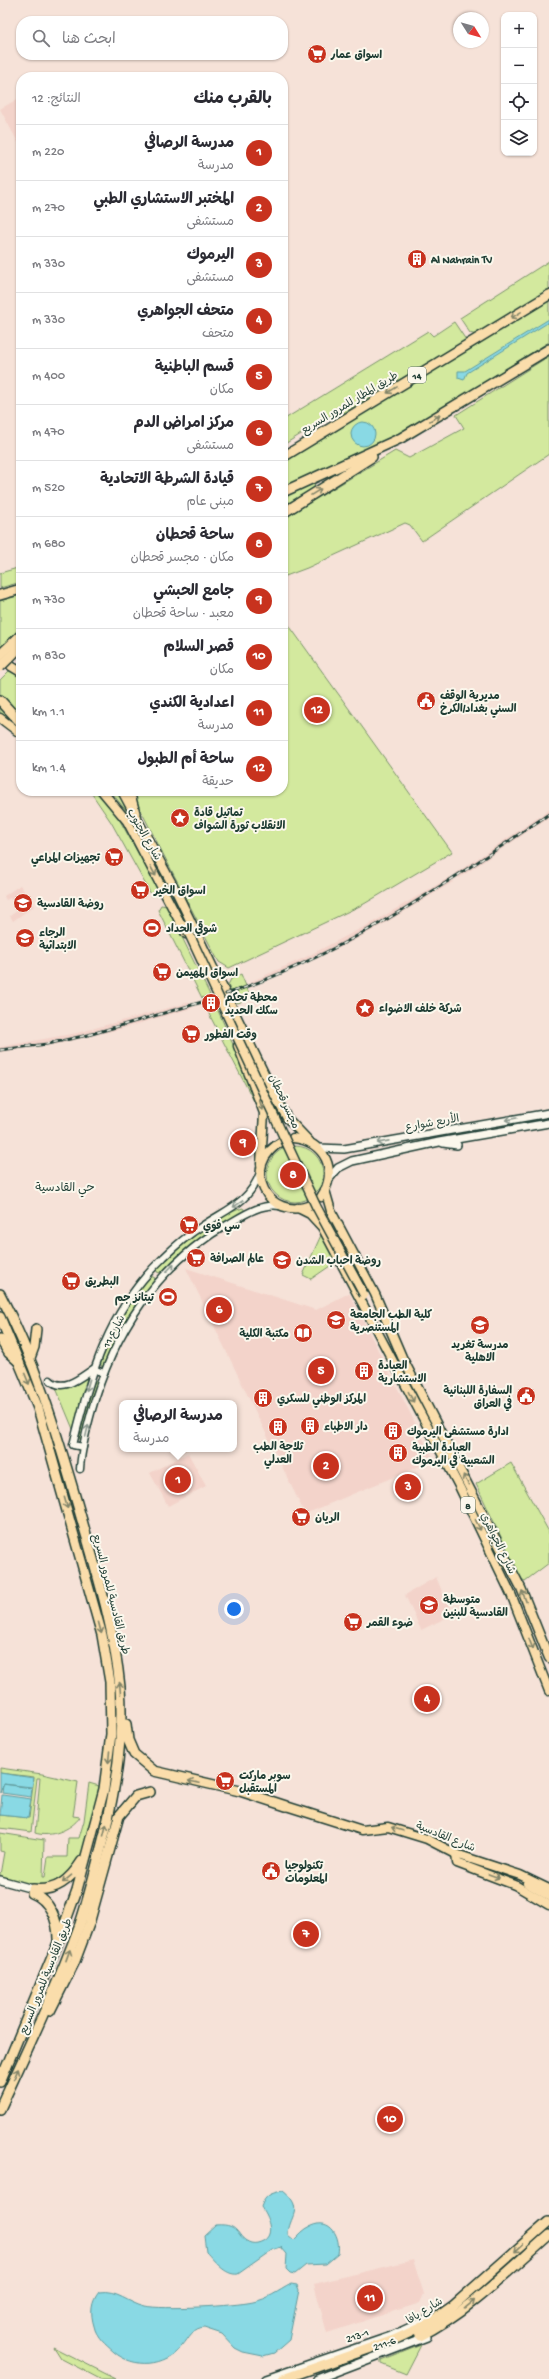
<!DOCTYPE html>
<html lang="ar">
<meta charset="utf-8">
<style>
body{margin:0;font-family:"Gochi Hand","Playpen Sans Arabic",sans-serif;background:#f2f2f3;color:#2b2b33;direction:rtl}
.controls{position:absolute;right:12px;top:12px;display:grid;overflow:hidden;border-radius:8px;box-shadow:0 1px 3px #0004}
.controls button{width:36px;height:36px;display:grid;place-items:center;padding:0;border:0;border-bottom:1px solid #e1e1e2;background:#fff;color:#2b2b33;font:20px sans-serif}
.compass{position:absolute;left:453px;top:12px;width:36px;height:36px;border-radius:50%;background:#fff;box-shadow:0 1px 3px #0004;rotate:127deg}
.you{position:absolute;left:234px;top:1609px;width:14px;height:14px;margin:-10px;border:3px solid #fff;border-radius:50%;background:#1a73e8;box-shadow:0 0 0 6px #1a73e833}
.badge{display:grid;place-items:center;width:26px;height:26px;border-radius:50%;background:#c8321e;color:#fff;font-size:13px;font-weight:700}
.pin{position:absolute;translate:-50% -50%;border:2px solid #fff;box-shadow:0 1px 4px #0006}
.popup{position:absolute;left:119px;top:1400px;width:118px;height:52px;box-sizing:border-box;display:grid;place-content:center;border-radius:8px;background:#fff;filter:drop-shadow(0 1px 3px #0005);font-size:13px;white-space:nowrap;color:#7c7c81}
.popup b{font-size:15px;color:#2b2b33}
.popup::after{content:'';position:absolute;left:50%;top:100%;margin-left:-8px;border:8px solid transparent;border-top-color:#fff}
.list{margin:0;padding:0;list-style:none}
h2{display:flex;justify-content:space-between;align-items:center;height:52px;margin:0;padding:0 16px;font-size:17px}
h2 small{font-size:13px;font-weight:400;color:#7c7c81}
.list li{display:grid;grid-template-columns:26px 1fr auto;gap:12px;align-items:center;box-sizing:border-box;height:56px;padding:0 16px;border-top:1px solid #e1e1e2}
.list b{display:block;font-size:15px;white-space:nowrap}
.list p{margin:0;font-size:13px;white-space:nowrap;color:#7c7c81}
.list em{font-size:13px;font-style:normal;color:#7c7c81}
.icon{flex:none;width:22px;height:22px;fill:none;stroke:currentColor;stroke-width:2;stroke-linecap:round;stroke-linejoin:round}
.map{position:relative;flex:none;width:549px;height:2379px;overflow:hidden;direction:ltr}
.search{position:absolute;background:#fff;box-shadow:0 1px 3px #0004;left:16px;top:16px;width:272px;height:44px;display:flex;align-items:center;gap:10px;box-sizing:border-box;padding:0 14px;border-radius:16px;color:#7c7c81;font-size:15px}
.panel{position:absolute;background:#fff;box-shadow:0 1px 3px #0004;left:16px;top:72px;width:272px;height:724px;border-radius:16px;direction:rtl}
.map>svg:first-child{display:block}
.built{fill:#f3d3ca}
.green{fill:#d3e99e;stroke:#799369}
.water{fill:#89d9e4;stroke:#5f9b9e}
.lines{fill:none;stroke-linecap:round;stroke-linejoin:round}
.tertiary-casing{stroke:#1f3d34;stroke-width:9}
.secondary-casing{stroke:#1f3d34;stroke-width:10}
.primary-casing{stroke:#1f3d34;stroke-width:11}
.trunk-casing{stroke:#1f3d34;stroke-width:11}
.motorway-casing{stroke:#1f3d34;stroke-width:12}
.tertiary{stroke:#fbf7ec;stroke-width:6}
.secondary{stroke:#fbf7ec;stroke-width:7}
.primary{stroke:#faddab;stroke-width:8}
.trunk{stroke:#faddab;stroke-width:8}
.motorway{stroke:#faddab;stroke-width:9}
.rail-casing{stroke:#1f3d34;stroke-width:3}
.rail{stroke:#fbf7ec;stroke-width:1.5;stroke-dasharray:4.5;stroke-linecap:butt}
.primary-bridge-casing{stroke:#1f3d34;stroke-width:11;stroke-linecap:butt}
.motorway-bridge-casing{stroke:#1f3d34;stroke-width:12;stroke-linecap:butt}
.primary-bridge{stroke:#faddab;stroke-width:8}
.motorway-bridge{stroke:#faddab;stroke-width:9}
.oneway{stroke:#82856a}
.oneway2{stroke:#8d9a90}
.labels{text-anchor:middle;stroke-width:4;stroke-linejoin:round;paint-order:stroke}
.shield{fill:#fbf7ec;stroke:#61756b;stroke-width:1}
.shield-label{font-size:10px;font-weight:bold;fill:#1f3d34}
.poi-label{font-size:11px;font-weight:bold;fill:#1f3d34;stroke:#fbf7ec;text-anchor:start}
.street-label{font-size:11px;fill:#1f3d34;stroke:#fbf7ec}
.neighbourhood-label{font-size:12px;fill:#1f3d34;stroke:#fbf7ec}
</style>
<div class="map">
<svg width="549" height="2379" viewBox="0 0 549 2379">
<rect width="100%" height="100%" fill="#f6e2d8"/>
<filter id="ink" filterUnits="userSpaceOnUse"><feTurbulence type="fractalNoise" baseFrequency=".025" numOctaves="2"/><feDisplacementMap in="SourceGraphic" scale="8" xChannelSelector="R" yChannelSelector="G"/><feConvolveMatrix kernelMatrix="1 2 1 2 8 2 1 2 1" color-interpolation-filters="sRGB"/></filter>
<g filter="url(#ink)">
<g class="built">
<path d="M21 97V148L0 109Z"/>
<path d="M549 810V817L459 878 456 873Z"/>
<path d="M450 877 453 882 380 926 341 947 251 987 250 982 306 957 377 920Z"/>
<path d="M20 885 34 906 13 921 10 916 18 910 10 898 6 900 4 896Z"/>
<path d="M190 1002 192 1008 120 1029 57 1044 0 1052V1047L77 1033Z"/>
<path d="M186 1268 316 1310 349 1293 434 1460 305 1514Z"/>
<path d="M188 1453 206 1486 168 1506 150 1473Z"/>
<path d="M436 1577 452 1615 421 1630 405 1595Z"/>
<path d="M413 2260 424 2294 420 2303 327 2333 314 2284Z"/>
</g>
<g class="green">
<path d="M549 261V290L476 335 470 333 460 318Z"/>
<path d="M549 300V342L410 428 358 455 283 488V463Z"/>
<path d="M454 322 466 340 337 417 334 414 283 445V420L428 331 433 336Z"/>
<path d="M549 356V454L422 541 410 525 405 523 307 568 283 577V519L395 451 409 458 464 428 456 415Z"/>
<path d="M315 482 314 488 283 506V497Z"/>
<path d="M21 567V582L0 588V573Z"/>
<path d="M21 595V630L0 649V601Z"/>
<path d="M283 617 452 852 364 904 229 968 219 962 213 951 139 807 134 791H283Z"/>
<path d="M9 671 21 677V718L0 696V680Z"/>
<path d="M0 704 21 726V728L0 713Z"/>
<path d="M90 791H97L114 810 161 894 152 896 111 822Z"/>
<path d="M110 791H118L127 812 112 793Z"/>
<path d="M161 905 167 906 210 995 202 998 158 910Z"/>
<path d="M241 974 251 998 238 1003 234 1000 228 985 231 979Z"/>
<path d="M216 1006 257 1099 260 1113 209 1014V1009Z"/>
<circle cx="295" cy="1174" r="28"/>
<path d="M243 1208 245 1211 195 1243 161 1273 157 1272V1268C180 1248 214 1216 243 1208Z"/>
<path d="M322 1233 339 1263 330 1266 311 1279 303 1275Z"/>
<path d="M151 1276 155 1278 154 1281 135 1306 104 1366 102 1367 100 1363C111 1339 131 1293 151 1276Z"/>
<path d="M88 1375 73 1429 56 1388H69Z"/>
<path d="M95 1380 97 1385 82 1439H79L87 1401Z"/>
<path d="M511 1463 549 1532V1563L525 1581 521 1579 476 1484Z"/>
<path d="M0 1768 42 1774 78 1782 73 1816 80 1817C71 1830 50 1838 35 1833L40 1778H37L31 1832 0 1828V1815L29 1818 34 1777 0 1773Z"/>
<path d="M89 1783 99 1786C92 1817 85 1881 45 1886 34 1887 11 1879 0 1875L4 1852 0 1851V1833L44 1840 43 1877H45L48 1857H67L68 1838H79L84 1821Z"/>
<path d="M421 2345 406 2374 381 2364V2361Z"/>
<path d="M53 2347 116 2379H100L60 2358Z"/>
</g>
<g class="water">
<path d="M549 319V322L467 373 464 380 458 378V371H465Z"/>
<circle cx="363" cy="434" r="12"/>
<path d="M0 1773 34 1778 32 1787 3 1784 32 1788 31 1797 2 1793 3 1785 0 1793Z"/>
<path d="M2 1795 31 1799 28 1818 0 1815Z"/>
<path d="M283 2191C306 2209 288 2217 288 2235L294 2240C299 2235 304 2229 311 2226 331 2217 341 2237 338 2254L326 2264 306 2265 295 2274 290 2273 286 2269 287 2254 281 2247 272 2250 238 2274C225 2276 214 2260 206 2252L204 2236 216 2225C242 2223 235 2238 251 2243 255 2244 259 2243 263 2241 276 2234 267 2216 261 2207 265 2195 271 2193 283 2191Z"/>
<path d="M291 2284 297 2285 299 2290 289 2340 274 2353 263 2356 243 2352 235 2348 222 2334 204 2328C191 2329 190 2337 182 2346 165 2367 134 2369 114 2352 106 2345 96 2337 94 2326 90 2313 91 2302 99 2292 117 2289 128 2302 145 2306 162 2310 235 2306 253 2302 268 2299 278 2291 291 2284Z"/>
</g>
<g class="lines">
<defs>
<g id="tertiary">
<path d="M50 1380C63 1393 81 1377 93 1369L104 1373"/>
<path d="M83 1447 73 1445C91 1373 108 1310 164 1257 175 1246 188 1235 202 1226 227 1209 248 1204 260 1173"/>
<path d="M80 1469C81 1450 86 1432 91 1413 113 1333 157 1264 230 1223 245 1214 262 1203 280 1206"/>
</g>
<g id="secondary">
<path d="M443 1143 457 1145"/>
<path d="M319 1148 344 1149 549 1113"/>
<path d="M329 1179 338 1168 352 1161 439 1142 549 1123"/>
<path d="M0 1880 33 1889"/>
<path d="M266 2379 391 2336 432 2317"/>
<path d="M317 2379 427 2337"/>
</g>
<g id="primary">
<path d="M0 718 21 734"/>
<path d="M102 791 127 821 186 934"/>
<path d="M122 791 177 893 275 1096 287 1118 309 1141"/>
<path d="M238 1046 264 1113 261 1164"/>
<path d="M293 1138C325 1141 339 1171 321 1197"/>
<path d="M283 1141C238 1164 267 1225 313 1204"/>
<path d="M325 1190 331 1211 375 1294 402 1357 521 1588 549 1658"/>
<path d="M298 1208 310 1214 322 1227 460 1488 511 1594 549 1691"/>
<path d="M286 1806 362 1830 388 1827 427 1839 456 1854 520 1875 549 1889"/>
<path d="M456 1854 457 1863 515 1885 549 1905"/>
<path d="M527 1883 549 1896"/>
</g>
<path id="trunk" d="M11 666 21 672"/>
<g id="motorway">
<path d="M283 457 549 295"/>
<path d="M283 492 401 438 549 349"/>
<path d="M283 513 372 457"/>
<path d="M0 595 21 589"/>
<path d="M0 700 21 723"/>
<path d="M129 791 135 813"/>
<path d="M0 1294C35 1360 56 1431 77 1503 94 1563 114 1625 120 1687 124 1737 116 1784 105 1832 97 1863 90 1894 80 1924 57 1987 28 2048 0 2109"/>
<path d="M0 1317 38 1408 102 1635 110 1682 111 1734 104 1789 77 1890 57 1945 0 2082"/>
<path d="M0 1339 9 1353 19 1362"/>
<path d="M30 1358 34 1347 36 1329"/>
<path d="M126 1724 128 1740 134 1754 154 1771 240 1791 286 1806"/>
<path d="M33 1889C56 1892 70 1880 82 1861"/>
<path d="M32 1893C50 1900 58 1920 58 1939"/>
<path d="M50 2011 75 1961 89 1924 119 1816 136 1796 150 1792"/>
<path d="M420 2336C469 2311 508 2271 549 2235"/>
<path d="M283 2379 394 2340 426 2325 453 2306 548 2222"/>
</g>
</defs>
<use href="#tertiary" class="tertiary-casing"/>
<use href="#secondary" class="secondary-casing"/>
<use href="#primary" class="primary-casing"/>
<use href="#trunk" class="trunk-casing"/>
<use href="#motorway" class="motorway-casing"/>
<use href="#tertiary" class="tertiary"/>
<use href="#secondary" class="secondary"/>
<use href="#primary" class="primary"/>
<use href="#trunk" class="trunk"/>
<use href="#motorway" class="motorway"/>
<defs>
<g id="rail">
<path d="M226 994C342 956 449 882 549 814"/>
<path d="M0 1050 47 1044 88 1035 216 998"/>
</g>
</defs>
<use href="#rail" class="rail-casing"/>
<use href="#rail" class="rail"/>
<defs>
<path id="primary-bridge" d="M185 925 316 1206 364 1295"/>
<g id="motorway-bridge">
<path d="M0 655 21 635"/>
<path d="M0 667 21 646"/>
</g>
</defs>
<use href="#primary-bridge" class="primary-bridge-casing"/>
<use href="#motorway-bridge" class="motorway-bridge-casing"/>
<use href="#primary-bridge" class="primary-bridge"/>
<use href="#motorway-bridge" class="motorway-bridge"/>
</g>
<defs><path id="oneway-shaft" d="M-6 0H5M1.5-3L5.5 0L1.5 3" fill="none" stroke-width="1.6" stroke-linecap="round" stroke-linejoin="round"/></defs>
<g class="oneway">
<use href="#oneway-shaft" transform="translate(516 315) rotate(149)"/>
<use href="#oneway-shaft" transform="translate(392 390) rotate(149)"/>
<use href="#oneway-shaft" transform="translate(435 418) rotate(-30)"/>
<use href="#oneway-shaft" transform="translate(316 492) rotate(-32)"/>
<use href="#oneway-shaft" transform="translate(153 871) rotate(61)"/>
<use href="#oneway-shaft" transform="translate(261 1105) rotate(72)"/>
<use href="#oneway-shaft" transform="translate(27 1379) rotate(68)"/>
<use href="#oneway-shaft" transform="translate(411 1397) rotate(63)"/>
<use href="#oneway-shaft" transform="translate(466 1480) rotate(-118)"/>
<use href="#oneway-shaft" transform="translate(66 1503) rotate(74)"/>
<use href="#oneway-shaft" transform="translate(478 1525) rotate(64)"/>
<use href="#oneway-shaft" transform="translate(524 1596) rotate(-111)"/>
<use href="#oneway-shaft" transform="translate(100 1628) rotate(75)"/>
<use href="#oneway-shaft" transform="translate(531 1644) rotate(69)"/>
<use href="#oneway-shaft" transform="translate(120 1688) rotate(-95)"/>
<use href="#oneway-shaft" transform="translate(109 1757) rotate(95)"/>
<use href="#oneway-shaft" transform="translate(194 1782) rotate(-168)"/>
<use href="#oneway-shaft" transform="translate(397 1829) rotate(-163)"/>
<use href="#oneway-shaft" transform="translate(105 1830) rotate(-76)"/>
<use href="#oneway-shaft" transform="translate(494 1876) rotate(20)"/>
<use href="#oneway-shaft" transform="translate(67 1879) rotate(140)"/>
<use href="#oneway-shaft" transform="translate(68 1955) rotate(-70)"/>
<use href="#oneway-shaft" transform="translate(16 2074) rotate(-66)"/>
<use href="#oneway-shaft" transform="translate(519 2248) rotate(137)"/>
<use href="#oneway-shaft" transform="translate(470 2304) rotate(-39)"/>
</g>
<g class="oneway2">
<use href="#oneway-shaft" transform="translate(511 1119) rotate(170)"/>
<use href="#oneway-shaft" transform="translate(383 1142) rotate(169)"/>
<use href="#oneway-shaft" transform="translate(238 1204) rotate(146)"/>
<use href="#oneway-shaft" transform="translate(170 1268) rotate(-45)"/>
<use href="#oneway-shaft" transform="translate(88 1385) rotate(106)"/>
<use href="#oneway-shaft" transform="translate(87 1431) rotate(-77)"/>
</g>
</g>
<defs>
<symbol id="supermarket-disc" viewBox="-11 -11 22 22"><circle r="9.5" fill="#c8321e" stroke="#fbf7ec"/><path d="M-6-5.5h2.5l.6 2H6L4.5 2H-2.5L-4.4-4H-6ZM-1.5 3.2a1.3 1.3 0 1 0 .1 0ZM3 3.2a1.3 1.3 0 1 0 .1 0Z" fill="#fff"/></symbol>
<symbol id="building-disc" viewBox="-11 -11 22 22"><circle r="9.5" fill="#c8321e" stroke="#fbf7ec"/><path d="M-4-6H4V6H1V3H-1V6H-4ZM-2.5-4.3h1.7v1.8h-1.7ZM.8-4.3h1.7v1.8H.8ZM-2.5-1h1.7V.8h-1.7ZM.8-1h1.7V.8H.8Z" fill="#fff"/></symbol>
<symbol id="civic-disc" viewBox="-11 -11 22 22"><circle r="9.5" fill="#c8321e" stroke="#fbf7ec"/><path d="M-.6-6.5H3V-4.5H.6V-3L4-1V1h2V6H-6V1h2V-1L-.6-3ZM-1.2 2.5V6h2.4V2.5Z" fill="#fff"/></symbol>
<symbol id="sight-disc" viewBox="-11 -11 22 22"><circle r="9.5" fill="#c8321e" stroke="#fbf7ec"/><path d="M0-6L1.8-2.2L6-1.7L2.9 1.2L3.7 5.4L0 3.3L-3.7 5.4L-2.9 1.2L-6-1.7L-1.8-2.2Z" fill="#fff"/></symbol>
<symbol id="school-disc" viewBox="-11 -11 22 22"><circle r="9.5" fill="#c8321e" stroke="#fbf7ec"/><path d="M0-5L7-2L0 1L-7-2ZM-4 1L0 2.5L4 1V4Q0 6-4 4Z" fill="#fff"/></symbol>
<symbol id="stadium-disc" viewBox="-11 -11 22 22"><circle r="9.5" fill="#c8321e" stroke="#fbf7ec"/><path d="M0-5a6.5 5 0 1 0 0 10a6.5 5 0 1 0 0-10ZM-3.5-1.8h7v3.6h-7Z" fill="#fff"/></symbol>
<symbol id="university-disc" viewBox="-11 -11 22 22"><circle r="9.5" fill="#c8321e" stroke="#fbf7ec"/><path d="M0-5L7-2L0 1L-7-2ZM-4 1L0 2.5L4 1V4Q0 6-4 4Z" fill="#fff"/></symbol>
<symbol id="library-disc" viewBox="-11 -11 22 22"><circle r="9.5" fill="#c8321e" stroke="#fbf7ec"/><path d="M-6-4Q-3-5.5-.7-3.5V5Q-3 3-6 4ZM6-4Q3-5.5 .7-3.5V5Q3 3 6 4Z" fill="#fff"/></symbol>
</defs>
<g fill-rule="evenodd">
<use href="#supermarket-disc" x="306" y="43" width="22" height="22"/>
<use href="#building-disc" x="406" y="248" width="22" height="22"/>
<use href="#civic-disc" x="415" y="690" width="22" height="22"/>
<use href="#sight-disc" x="169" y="807" width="22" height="22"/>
<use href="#supermarket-disc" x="103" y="846" width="22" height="22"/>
<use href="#supermarket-disc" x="129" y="879" width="22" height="22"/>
<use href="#school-disc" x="12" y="892" width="22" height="22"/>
<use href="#stadium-disc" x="141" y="917" width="22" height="22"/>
<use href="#school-disc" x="14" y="927" width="22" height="22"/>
<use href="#supermarket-disc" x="151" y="961" width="22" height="22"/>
<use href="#building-disc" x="200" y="992" width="22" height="22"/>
<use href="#sight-disc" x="354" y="997" width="22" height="22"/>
<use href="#supermarket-disc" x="180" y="1023" width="22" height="22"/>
<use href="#supermarket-disc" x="178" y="1214" width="22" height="22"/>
<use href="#supermarket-disc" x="185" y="1247" width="22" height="22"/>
<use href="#school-disc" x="271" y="1249" width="22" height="22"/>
<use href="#supermarket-disc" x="60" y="1270" width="22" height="22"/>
<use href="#stadium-disc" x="157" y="1286" width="22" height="22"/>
<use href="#university-disc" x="325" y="1309" width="22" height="22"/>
<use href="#school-disc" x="469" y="1314" width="22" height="22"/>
<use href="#library-disc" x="292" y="1322" width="22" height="22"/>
<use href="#building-disc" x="353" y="1360" width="22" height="22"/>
<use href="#civic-disc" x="515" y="1385" width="22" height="22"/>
<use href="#building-disc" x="252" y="1387" width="22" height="22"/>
<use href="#building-disc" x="299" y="1415" width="22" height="22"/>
<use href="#building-disc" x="267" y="1416" width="22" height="22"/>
<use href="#building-disc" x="382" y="1420" width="22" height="22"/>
<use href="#building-disc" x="387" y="1442" width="22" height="22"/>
<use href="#supermarket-disc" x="290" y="1506" width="22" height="22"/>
<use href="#school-disc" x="418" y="1594" width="22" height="22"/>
<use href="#supermarket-disc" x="342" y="1611" width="22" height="22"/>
<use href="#supermarket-disc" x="214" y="1770" width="22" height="22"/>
<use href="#civic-disc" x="260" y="1860" width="22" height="22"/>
</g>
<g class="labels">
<g class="shield">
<rect x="408" y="367" width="18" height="16" rx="3"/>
<rect x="461" y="1497" width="14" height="16" rx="3"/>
</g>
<g class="shield-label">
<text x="417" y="379">14</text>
<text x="468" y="1509">8</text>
</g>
<g class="poi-label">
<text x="331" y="58">اسواق عمار</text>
<text x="431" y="263">Al Nahrain TV</text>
<text x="440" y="699">مديرية الوقف<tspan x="440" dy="13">السني بغداد/الكرخ</tspan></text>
<text x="194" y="816">تماثيل قادة<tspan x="194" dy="13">الانقلاب ثورة الشواف</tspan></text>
<text x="100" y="861" text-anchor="end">تجهيزات المراعي</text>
<text x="154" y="894">اسواق الخير</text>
<text x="37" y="907">روضة القادسية</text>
<text x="166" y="932">شوقي الحداد</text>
<text x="39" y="936">الرجاء<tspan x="39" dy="13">الابتدائية</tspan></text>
<text x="176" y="976">اسواق المهيمن</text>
<text x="225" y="1001">محطة تحكم<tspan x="225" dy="13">سكك الحديد</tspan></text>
<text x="379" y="1012">شركة خلف الاضواء</text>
<text x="205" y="1038">وقت الفطور</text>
<text x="203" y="1229">سي فوي</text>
<text x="210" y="1262">عالم الصرافة</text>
<text x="296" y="1264">روضة احباب الشدن</text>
<text x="85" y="1285">البطريق</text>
<text x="154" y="1301" text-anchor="end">تيتانز جم</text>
<text x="350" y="1318">كلية الطب الجامعة<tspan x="350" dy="13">المستنصرية</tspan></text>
<text x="289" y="1337" text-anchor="end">مكتبة الكلية</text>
<text x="480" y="1348" text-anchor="middle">مدرسة تغريد<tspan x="480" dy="13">الاهلية</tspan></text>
<text x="378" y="1369">العيادة<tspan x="378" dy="13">الاستشارية</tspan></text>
<text x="512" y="1394" text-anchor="end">السفارة اللبنانية<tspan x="512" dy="13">في العراق</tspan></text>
<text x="277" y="1402">المركز الوطني للسكري</text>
<text x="324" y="1430">دار الاطباء</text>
<text x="407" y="1435">ادارة مستشفى اليرموك</text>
<text x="278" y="1450" text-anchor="middle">ثلاجة الطب<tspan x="278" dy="13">العدلي</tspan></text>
<text x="412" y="1451">العيادة الطبية<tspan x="412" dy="13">الشعبية في اليرموك</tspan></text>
<text x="315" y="1521">الريان</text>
<text x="443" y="1603">متوسطة<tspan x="443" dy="13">القادسية للبنين</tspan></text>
<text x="367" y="1626">ضوء القمر</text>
<text x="239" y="1779">سوبر ماركت<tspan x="239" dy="13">المستقبل</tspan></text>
<text x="285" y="1869">تكنولوجيا<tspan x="285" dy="13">المعلومات</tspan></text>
</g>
<g class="street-label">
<text transform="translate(349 402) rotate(-31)" y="4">طريق المطار للمرور السريع</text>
<text transform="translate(145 834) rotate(60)" y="4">شارع الجنوب</text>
<text transform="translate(285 1101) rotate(65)" y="4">مجسر قحطان</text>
<text transform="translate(432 1122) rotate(-10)" y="4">الأربع شوارع</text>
<text transform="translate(113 1331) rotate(-62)" y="4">شارع 11</text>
<text transform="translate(499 1543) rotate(64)" y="4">شارع الجواهري</text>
<text transform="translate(112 1594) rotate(76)" y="4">طريق القادسية للمرور السريع</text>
<text transform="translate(446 1836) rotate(22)" y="4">شارع القادسية</text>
<text transform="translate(45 1976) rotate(-68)" y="4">طريق القادسية للمرور السريع</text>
<text transform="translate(424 2310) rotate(-32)" y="4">شارع يافا</text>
<text transform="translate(357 2335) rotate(-19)" y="4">213-1</text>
<text transform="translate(384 2343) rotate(-20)" y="4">211-6</text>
</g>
<g class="neighbourhood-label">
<text x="65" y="1191">حي القادسية</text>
</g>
</g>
</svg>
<div class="controls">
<button>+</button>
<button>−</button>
<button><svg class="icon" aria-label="locate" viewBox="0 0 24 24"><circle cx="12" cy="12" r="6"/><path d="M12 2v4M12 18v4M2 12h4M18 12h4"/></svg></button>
<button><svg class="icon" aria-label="layers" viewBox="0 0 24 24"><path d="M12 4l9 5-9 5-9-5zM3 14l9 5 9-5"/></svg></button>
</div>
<svg class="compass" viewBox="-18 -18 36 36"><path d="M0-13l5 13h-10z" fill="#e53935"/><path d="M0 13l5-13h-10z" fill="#7c7c81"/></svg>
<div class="you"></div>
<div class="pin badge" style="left:178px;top:1480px">1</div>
<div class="popup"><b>مدرسة الرصافي</b>مدرسة</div>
<div class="pin badge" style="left:326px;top:1466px">2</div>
<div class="pin badge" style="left:408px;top:1487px">3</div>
<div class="pin badge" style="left:427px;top:1699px">4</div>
<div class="pin badge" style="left:321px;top:1371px">5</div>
<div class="pin badge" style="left:219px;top:1310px">6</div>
<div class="pin badge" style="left:306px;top:1934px">7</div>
<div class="pin badge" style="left:293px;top:1175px">8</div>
<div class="pin badge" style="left:243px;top:1143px">9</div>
<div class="pin badge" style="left:390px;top:2119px">10</div>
<div class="pin badge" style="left:370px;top:2298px">11</div>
<div class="pin badge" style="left:317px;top:710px">12</div>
<div class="search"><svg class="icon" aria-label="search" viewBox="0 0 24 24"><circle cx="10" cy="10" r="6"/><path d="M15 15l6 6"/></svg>ابحث هنا</div>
<section class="panel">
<h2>بالقرب منك<small>النتائج: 12</small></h2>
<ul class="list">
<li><span class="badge">1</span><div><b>مدرسة الرصافي</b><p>مدرسة</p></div><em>220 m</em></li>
<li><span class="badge">2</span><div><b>المختبر الاستشاري الطبي</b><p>مستشفى</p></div><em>270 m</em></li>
<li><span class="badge">3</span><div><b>اليرموك</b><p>مستشفى</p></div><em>330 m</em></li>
<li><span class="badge">4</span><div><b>متحف الجواهري</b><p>متحف</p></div><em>330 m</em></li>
<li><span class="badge">5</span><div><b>قسم الباطنية</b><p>مكان</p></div><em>400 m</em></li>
<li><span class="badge">6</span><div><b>مركز امراض الدم</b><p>مستشفى</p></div><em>470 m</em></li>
<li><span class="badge">7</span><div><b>قيادة الشرطة الاتحادية</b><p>مبنى عام</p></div><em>520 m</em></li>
<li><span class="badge">8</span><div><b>ساحة قحطان</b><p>مكان · مجسر قحطان</p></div><em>680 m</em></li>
<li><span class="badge">9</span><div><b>جامع الحبشي</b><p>معبد · ساحة قحطان</p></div><em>730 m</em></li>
<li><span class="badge">10</span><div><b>قصر السلام</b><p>مكان</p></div><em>830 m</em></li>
<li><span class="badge">11</span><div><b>اعدادية الكندي</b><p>مدرسة</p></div><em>1.1 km</em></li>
<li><span class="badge">12</span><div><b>ساحة أم الطبول</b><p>حديقة</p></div><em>1.4 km</em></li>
</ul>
</section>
</div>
